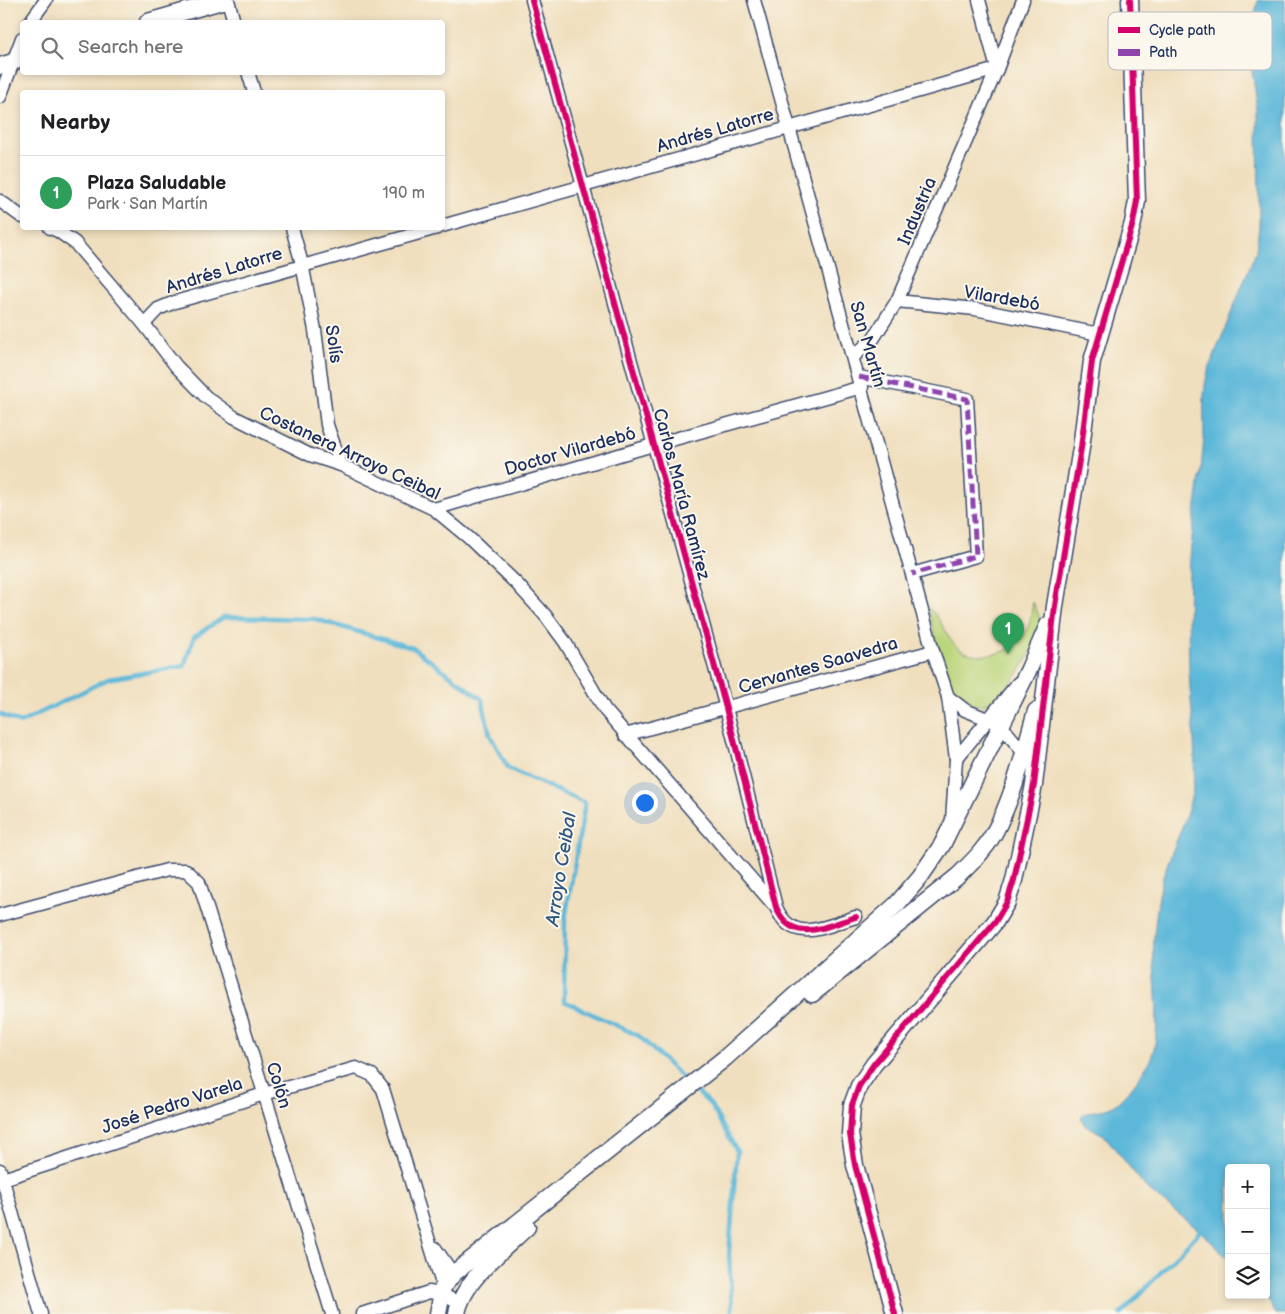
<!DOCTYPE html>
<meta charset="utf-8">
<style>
body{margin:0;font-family:"Balsamiq Sans",sans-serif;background:#f6f6f6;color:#202124}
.controls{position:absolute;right:15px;bottom:15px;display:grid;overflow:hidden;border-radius:5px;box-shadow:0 2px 8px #0003}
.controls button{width:45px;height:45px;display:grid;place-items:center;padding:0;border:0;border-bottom:1px solid #e0e0e0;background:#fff;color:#202124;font:25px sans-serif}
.you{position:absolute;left:644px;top:802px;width:18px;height:18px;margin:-12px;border:4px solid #fff;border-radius:50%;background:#1a73e8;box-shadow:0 0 0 8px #1a73e833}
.badge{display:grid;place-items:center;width:32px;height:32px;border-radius:50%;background:#0b8043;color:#fff;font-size:16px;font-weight:700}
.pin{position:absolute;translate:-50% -41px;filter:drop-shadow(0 1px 2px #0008)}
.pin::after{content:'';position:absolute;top:26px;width:18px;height:15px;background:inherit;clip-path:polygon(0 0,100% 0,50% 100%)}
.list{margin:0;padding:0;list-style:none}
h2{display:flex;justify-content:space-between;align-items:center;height:65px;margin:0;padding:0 20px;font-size:21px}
h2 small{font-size:16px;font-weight:400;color:#757577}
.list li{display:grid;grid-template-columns:32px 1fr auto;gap:15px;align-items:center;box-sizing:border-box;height:75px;padding:0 20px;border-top:1px solid #e0e0e0}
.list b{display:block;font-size:19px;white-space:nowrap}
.list p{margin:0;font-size:16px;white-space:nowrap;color:#757577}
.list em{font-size:16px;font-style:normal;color:#757577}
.icon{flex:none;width:28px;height:28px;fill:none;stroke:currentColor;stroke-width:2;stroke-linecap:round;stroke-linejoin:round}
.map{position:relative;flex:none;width:1285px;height:1314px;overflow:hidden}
.search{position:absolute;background:#fff;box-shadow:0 2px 8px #0003;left:20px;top:20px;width:425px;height:55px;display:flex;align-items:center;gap:12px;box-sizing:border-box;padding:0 18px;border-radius:5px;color:#757577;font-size:19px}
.panel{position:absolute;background:#fff;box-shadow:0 2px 8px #0003;left:20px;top:90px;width:425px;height:140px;border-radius:5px}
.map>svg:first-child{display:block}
.green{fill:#bbd57b;stroke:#6b826c}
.water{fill:#5bb7d9;stroke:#3b739c}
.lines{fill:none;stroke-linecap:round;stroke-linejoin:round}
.stream{stroke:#5bb7d9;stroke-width:4.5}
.minor-casing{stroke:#3b496c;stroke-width:15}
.tertiary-casing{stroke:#3b496c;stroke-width:19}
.minor{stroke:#fff;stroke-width:12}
.tertiary{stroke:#fff;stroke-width:16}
.quiet{stroke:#8e44ad;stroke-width:5;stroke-dasharray:10 5;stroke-linecap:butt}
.cycleway-casing{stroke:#fbf7ec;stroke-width:9}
.cycleway{stroke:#d6006c;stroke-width:6}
.labels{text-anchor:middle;stroke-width:4;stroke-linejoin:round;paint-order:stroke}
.street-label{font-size:18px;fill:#1b2f5e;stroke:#fbf7ec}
.water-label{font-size:19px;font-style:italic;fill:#2e5883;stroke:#fbf7ec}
.key{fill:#fbf7ec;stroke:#b8bbc1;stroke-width:1}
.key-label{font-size:14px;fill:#1b2f5e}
</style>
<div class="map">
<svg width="1285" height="1314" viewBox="0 0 1285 1314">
<rect width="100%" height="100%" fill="#fbf7ec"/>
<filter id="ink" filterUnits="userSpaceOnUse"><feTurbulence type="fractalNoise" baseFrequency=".02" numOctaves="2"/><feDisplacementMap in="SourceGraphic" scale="10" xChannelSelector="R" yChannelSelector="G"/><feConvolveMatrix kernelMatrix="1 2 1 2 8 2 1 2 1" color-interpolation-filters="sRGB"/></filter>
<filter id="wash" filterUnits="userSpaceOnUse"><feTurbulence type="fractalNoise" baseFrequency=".0096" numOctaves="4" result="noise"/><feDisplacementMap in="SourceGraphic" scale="20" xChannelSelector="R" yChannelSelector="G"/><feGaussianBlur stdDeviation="1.12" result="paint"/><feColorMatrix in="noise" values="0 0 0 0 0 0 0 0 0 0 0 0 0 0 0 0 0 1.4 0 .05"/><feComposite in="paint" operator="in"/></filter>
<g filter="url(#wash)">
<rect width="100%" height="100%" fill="#f0dfbe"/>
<path class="green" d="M1033 602C1035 607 1039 614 1040 620 1042 642 1005 702 982 705 975 706 962 700 957 695 945 684 933 626 928 608 942 617 945 637 958 648 974 661 1010 655 1022 639 1030 628 1031 615 1033 602Z"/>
<path class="water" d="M1258 0H1285V1314H1276L1265 1295 1266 1168H1229V1259L1200 1231 1147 1189 1104 1135 1084 1124 1081 1117C1089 1109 1101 1112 1111 1107 1122 1102 1143 1074 1149 1062 1165 1032 1151 972 1154 936 1156 917 1158 896 1163 877 1172 848 1189 818 1193 787 1198 747 1190 708 1189 668 1188 637 1188 604 1189 573 1191 532 1199 491 1203 450 1206 421 1200 401 1208 371L1256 251 1259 226 1258 111 1248 43Z"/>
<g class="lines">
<g class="stream">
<path d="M0 714 20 723 108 679 184 666 194 637 224 617 315 619 413 648 482 699 490 735 508 768 585 803 565 919 564 1001 639 1036 710 1104 737 1151 729 1254 732 1314"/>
<path d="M1121 1314 1203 1228"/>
</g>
</g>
</g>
<g filter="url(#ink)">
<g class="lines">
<defs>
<g id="minor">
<path d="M228 0 234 22"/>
<path d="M532 0 726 708 776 907C792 946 826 926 856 917"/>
<path d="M754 0 933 651 948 697 956 759 952 821"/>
<path d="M30 22 46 0"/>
<path d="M248 72 254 92"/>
<path d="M0 97 22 38"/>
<path d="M0 201 22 217"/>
<path d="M442 226 997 69 979 0"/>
<path d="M50 228 58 231 75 243 144 324 176 366 206 397 234 417 310 455 341 465 434 509 469 538 517 584 545 615 565 642 605 710 773 904"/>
<path d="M292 228 302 264 315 330 327 425 341 465"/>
<path d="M897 301 975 309 1099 334"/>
<path d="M144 324 158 309 175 302 437 228"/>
<path d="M853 357 873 339 897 301 997 69 1023 0"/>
<path d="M859 377 967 399 976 556 912 574"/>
<path d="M434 509 653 445 862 387"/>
<path d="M948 697 965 710 1000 724 1023 752 1026 759"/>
<path d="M625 735 933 651"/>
<path d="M956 759 1018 683"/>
<path d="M0 915 167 870H186L199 882 332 1314"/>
<path d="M0 1170 41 1314"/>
<path d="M0 1180 264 1094 356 1068 372 1075 383 1089 443 1287"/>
<path d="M435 1248 453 1274"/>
<path d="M362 1314 429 1292 441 1294 459 1303"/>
</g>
<g id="tertiary">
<path d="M148 22 225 0"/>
<path d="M0 66 22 59"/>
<path d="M812 994 958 876C971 863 984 851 993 835 1014 797 1024 752 1036 711"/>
<path d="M438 1314 443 1287 453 1274 725 1058 897 904 920 877 942 845 1029 669 1048 625"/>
<path d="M457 1314C462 1281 503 1250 527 1227"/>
<path d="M895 1314 855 1165 850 1134 852 1105 859 1086 874 1064 995 922 1007 902 1014 880 1034 785 1055 606 1081 448 1092 361 1133 223 1137 201 1130 0"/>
</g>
</defs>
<use href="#minor" class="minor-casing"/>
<use href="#tertiary" class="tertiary-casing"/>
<use href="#minor" class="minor"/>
<use href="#tertiary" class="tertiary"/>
<path class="quiet" d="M859 377 967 399 976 556 912 574"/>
<defs>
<g id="cycleway">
<path d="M532 0 726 708 776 907C792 946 826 926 856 917"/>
<path d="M895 1314 855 1165 850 1134 852 1105 859 1086 874 1064 995 922 1007 902 1014 880 1034 785 1055 606 1081 448 1092 361 1133 223 1137 201 1130 0"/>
</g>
</defs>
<use href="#cycleway" class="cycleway-casing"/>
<use href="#cycleway" class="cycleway"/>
</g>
</g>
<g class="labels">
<g class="street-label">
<text transform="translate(715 130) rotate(-16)" y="6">Andrés Latorre</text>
<text transform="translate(917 211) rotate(-67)" y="6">Industria</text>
<text transform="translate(224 270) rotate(-17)" y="6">Andrés Latorre</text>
<text transform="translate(1002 298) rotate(10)" y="6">Vilardebó</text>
<text transform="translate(334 344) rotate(82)" y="6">Solís</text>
<text transform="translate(868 344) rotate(74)" y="6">San Martín</text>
<text transform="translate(570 451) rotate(-16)" y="6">Doctor Vilardebó</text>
<text transform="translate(350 453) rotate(25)" y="6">Costanera Arroyo Ceibal</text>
<text transform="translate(682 494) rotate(75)" y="6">Carlos María Ramírez</text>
<text transform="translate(818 665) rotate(-16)" y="6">Cervantes Saavedra</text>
<text transform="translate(279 1085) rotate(73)" y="6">Colón</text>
<text transform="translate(172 1105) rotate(-18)" y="6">José Pedro Varela</text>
</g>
<g class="water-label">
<text transform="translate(560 869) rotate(-81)" y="7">Arroyo Ceibal</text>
</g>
</g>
<rect x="1108" y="12" width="164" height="58" rx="8" class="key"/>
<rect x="1118" y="27" width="22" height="6" fill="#d6006c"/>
<rect x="1118" y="49" width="22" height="7" fill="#8e44ad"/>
<g class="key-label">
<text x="1149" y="35">Cycle path</text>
<text x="1149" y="57">Path</text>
</g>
</svg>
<div class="controls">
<button>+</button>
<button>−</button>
<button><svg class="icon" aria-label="layers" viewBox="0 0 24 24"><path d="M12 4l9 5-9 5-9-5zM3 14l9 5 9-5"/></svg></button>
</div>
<div class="you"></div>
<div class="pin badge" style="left:1008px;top:654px;background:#2e9e5b">1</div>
<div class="search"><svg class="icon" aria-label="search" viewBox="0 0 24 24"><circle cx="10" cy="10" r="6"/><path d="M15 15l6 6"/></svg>Search here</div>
<section class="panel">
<h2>Nearby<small></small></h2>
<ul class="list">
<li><span class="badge" style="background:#2e9e5b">1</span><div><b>Plaza Saludable</b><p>Park · San Martín</p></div><em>190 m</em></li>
</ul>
</section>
</div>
